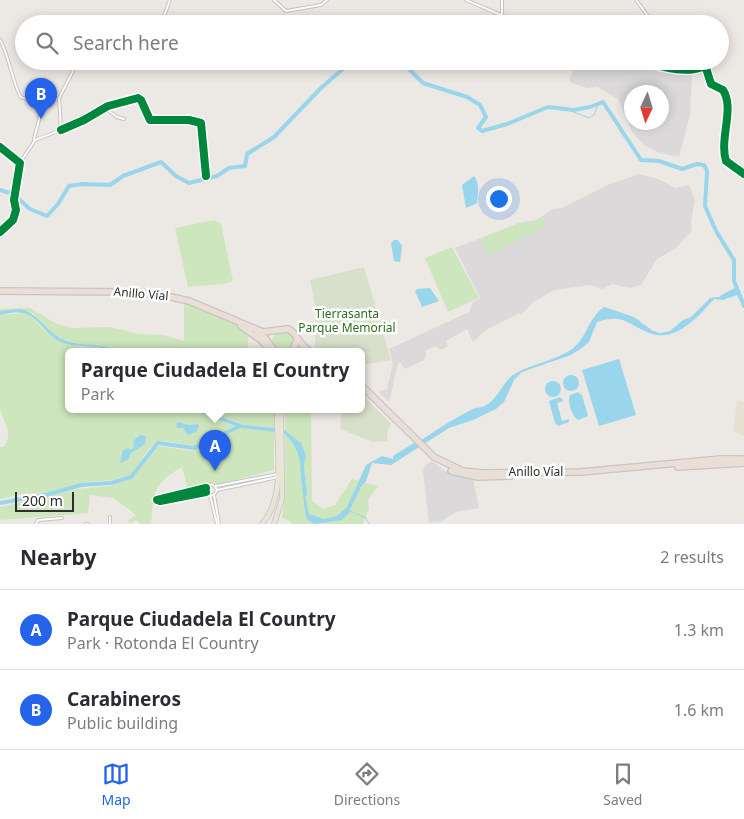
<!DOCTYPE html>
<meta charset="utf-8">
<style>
body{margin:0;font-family:"Noto Sans",sans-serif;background:#f2f2f3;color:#2b2b33}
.compass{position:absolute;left:624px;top:85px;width:45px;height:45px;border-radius:50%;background:#fff;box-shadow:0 2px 12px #0003;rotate:184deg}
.scale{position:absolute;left:15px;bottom:12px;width:59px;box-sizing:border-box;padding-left:5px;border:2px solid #2e2e2e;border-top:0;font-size:14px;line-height:18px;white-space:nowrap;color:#2e2e2e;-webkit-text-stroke:4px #fff;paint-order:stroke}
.you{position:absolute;left:498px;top:198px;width:18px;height:18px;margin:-12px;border:4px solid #fff;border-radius:50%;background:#1a73e8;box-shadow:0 0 0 8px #1a73e833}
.badge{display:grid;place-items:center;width:32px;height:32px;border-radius:50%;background:#2563eb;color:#fff;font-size:16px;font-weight:700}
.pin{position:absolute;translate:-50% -41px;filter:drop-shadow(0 1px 2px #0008)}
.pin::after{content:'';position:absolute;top:26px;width:18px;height:15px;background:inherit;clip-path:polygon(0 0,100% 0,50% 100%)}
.popup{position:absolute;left:65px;top:348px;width:300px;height:65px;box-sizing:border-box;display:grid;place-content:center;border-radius:8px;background:#fff;filter:drop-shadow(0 1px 4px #0005);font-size:16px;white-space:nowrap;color:#7c7c81}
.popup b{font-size:19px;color:#2b2b33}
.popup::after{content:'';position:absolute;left:50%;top:100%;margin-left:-10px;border:10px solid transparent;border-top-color:#fff}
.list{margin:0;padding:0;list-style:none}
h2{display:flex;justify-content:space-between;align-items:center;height:65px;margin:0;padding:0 20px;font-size:21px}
h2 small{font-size:16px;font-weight:400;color:#7c7c81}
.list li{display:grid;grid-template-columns:32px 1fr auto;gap:15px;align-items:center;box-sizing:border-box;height:80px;padding:0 20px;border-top:1px solid #e1e1e2}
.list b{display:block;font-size:19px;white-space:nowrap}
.list p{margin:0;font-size:16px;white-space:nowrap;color:#7c7c81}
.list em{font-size:16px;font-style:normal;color:#7c7c81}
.icon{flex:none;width:28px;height:28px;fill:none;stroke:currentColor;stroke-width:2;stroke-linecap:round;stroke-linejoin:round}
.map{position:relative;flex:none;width:744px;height:524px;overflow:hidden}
.search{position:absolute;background:#fff;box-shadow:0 2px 12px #0003;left:15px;right:15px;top:15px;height:55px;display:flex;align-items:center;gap:12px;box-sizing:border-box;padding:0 18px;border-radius:28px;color:#7c7c81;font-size:19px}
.sheet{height:225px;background:#fff}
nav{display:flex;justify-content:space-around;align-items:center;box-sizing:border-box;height:70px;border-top:1px solid #e1e1e2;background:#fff;font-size:14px;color:#7c7c81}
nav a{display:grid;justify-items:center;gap:2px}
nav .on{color:#2563eb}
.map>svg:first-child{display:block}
.industrial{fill:#dcd9db;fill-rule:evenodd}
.education{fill:#e6e0d3}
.green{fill:#cee6be}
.cemetery{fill:#d8e0cc}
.water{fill:#99d6ec}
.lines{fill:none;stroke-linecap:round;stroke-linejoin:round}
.stream{stroke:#99d6ec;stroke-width:1}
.river{stroke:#99d6ec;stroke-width:4}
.street-casing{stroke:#c5c4c5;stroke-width:4}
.primary-casing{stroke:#c6c5c4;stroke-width:6}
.highway-casing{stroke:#c6c5c4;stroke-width:8}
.street{stroke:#fcfcfb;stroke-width:2}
.primary{stroke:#e8e4d6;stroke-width:4.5}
.highway{stroke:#eadfd6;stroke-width:5.5}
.cycleway-casing{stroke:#fff;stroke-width:11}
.cycleway{stroke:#00873e;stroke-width:8}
.labels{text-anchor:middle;stroke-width:5;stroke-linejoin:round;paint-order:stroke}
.street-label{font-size:12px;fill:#2e2e2e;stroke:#fff}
.park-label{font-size:12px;fill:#2c6e1b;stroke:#fff}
</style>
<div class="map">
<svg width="744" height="524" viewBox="0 0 744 524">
<rect width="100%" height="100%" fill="#ece8e4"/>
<g class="industrial">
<path d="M575 61H636L692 76 690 115 679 157 660 153 644 145 632 132 618 99 597 87 587 88 569 82ZM632 92H662V122H632Z"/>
<path d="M639 174 658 179 675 188 689 185 695 200 691 221 692 230 676 248 657 259 641 285 630 288 612 284 603 289 590 285 554 290 532 303 521 315 520 313 486 330 473 342 467 329 446 341 448 346 441 350 436 346 425 351 426 355 424 360 405 369 401 363 398 364 389 402 378 392 387 389 393 363 389 349 469 312 473 302 480 298 455 248 522 222 536 220 553 209 562 208 610 184Z"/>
<path d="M432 461 445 471 473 478 479 508 456 512 440 522 429 523 423 471 425 465Z"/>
</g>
<path class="education" d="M737 400 744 402V436L733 431Z"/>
<g class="green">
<path d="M544 217 545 227 489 255 481 238 522 222 530 223Z"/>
<path d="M214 220 221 224 233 281C225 286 199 285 188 287L175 228Z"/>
<path d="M452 247 479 298 448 312 425 258Z"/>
<path d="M184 303 247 328 249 352H119C104 344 93 346 77 343 57 340 45 328 33 313L0 311V309L30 308 55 323 72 328 110 327 139 334 164 335 184 341Z"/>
<path d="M24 313 30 315 47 333 78 347H95L111 352H69V410H193L238 427 245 425 200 410H274V470L217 485 214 482 188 490 182 467C153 484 154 491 151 524H140L137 520 130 524 128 521 134 516 136 517 134 513 113 498 90 495 88 513 0 520V507L77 489 110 486 133 477 159 446 192 451 223 435 194 446 164 441 156 443 148 450 131 475 112 480 87 482 51 492 21 494 0 499V447H4C15 429 1 421 0 407 0 377 0 345 0 315Z"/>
<circle cx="283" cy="342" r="11"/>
<path d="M285 410H311L312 501 323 509 335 505 352 479 378 486 368 500 369 508 363 524H293L282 517 285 496Z"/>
</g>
<g class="cemetery">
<path d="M364 267 391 360 361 365V352H328L315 348V305L310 280Z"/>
<path d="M361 394 391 424 388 429 387 441 373 442 340 429 342 410H361Z"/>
</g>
<g class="water">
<path d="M474 176C480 182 478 195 477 203L466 208 462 185Z"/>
<path d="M394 240H398L402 246 400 262 394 261 391 243Z"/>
<path d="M430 288 439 301 422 307 415 291 417 289Z"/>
<path d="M735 290 744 302V308L737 295 723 300 714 299C698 317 674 345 647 332 625 322 622 314 597 322L589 342 582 348 571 355 522 372 514 380 504 402 496 409 473 420 449 428 391 465 372 463 366 481 356 492 349 513 342 520 315 524 307 520C301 498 305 464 294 445 292 441 287 437 284 433L241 428 193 410H200L244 425 283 429 301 443 306 456 301 477 309 514 324 519 337 516 347 507 366 465 382 456 393 459C418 443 444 423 471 410 476 407 483 408 488 404 498 397 505 380 513 375 531 363 554 362 572 349 587 338 588 318 604 307L634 317 653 331 660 333 670 331 683 320 691 317 710 298 727 296Z"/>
<path d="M19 309C38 312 45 331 62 339 81 348 99 341 119 352 110 352 105 348 96 347 83 345 71 347 59 341 46 335 37 315 23 313 16 311 7 314 0 315V311Z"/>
<path d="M619 359 636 415 599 426 582 370Z"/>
<circle cx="571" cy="383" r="8"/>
<circle cx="553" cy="389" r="8"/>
<path d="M578 392 582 395 588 416 578 420C572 417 567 401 570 395Z"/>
<path d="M560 397 564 401 557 403 562 421 569 419V422L558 426 555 423 549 401Z"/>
<path d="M178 422 189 425 198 424 199 426 196 432 188 435 183 428H177L176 424Z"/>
<path d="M140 435 146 436 145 444 131 453 128 460 120 463 123 450 128 448 131 450 134 447 133 441Z"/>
</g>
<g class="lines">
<g class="stream">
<path d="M563 108 589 118 594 115 598 104"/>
<path d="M350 511 366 518 369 524"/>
</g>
<g class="river">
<path d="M386 61 407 67 423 83 467 97 480 105 486 117 478 128 482 131 507 124 548 107 574 110 590 107 603 102 641 160 659 161 682 169 697 164 704 165 707 171 705 206 716 231 734 260V281L744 306"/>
<path d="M0 190 13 194 30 209 47 216 58 204 69 186 82 184 110 185 123 176 161 162 176 176 189 183 217 176 229 168 245 166 247 154 274 137 321 88 352 61"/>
<path d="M722 297 737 289"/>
<path d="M395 457 421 441"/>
<path d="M302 467 305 495"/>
<path d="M0 503 49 494 81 485 111 483 131 477 158 443 194 448 240 426"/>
<path d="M350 505 358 489"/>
</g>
<defs>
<g id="street">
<path d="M274 0 286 11 321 5 327 0"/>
<path d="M466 0 522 24"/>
<path d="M502 0V24"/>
<path d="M636 0 648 16 650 24"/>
<path d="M161 24 170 0"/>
<path d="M0 40C7 49 16 94 21 97 25 100 32 98 37 100L40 116 34 139"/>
<path d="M644 61C661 67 685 74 702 67L706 68 711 84 723 90C735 108 719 139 726 161L744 174"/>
<path d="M674 61V68"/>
<path d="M105 108 117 117 124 119"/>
<path d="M61 130 84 120 108 106 138 98 141 100 150 120H189L201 123 206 176"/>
<path d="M0 147 20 163 14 200 16 210 13 220 0 232"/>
<path d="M20 163 35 140 61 130 59 98 72 73 76 61"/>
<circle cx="211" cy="490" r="5.5"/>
<path d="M216 486 278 474"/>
<path d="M206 488 157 500 160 501 206 492"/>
<path d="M217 490 278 477"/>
<path d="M210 495 217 524"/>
<path d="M214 495 219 524"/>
<path d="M110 517V524"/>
<path d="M36 524 38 520 62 518"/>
<path d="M86 524H88"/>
</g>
<g id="primary">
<path d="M262 524C287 496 276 445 277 410"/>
<path d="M274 524 282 499 281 410"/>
</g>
<g id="highway">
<path d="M0 291 126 292 162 295 189 301 263 332 288 329C299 334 299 347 312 352"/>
<path d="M241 326 261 340 271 352"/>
<path d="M258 333 266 339 275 352"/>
<path d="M292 352 297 340"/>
<path d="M361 385 434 457 463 471 482 473 581 472 721 459H744"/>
<path d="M678 467 744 463"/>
<path d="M451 471 478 477 511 476"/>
</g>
</defs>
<use href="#street" class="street-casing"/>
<use href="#primary" class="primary-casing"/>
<use href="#highway" class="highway-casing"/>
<use href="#street" class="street"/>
<use href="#primary" class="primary"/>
<use href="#highway" class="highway"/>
<defs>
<g id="cycleway">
<path d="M644 61C661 67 685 74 702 67L706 68 711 84 723 90C735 108 719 139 726 161L744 174"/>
<path d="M61 130 84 120 108 106 138 98 141 100 150 120H189L201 123 206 176"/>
<path d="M0 147 20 163 14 200 16 210 13 220 0 232"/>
<path d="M206 488 157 500 160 501 206 492"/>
</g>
</defs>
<use href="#cycleway" class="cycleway-casing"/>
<use href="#cycleway" class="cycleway"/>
</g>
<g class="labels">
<g class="street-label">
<text transform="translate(141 294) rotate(5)" y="4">Anillo Víal</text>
<text x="536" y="476">Anillo Víal</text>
</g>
<g class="park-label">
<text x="347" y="318">Tierrasanta<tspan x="347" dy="14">Parque Memorial</tspan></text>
</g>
</g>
</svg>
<svg class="compass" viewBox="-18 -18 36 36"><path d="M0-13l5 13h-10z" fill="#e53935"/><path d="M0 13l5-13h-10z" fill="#7c7c81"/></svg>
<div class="scale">200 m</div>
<div class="you"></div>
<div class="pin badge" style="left:215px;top:471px">A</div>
<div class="popup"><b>Parque Ciudadela El Country</b>Park</div>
<div class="pin badge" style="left:41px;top:119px">B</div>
<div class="search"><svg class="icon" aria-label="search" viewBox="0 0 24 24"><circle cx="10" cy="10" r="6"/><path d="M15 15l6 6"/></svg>Search here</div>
</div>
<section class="sheet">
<h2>Nearby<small>2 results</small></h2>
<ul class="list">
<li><span class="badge">A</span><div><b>Parque Ciudadela El Country</b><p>Park · Rotonda El Country</p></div><em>1.3 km</em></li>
<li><span class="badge">B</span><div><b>Carabineros</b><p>Public building</p></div><em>1.6 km</em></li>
</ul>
</section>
<nav>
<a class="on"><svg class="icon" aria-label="map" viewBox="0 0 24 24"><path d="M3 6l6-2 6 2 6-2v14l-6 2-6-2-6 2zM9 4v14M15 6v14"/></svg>Map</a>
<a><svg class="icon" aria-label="directions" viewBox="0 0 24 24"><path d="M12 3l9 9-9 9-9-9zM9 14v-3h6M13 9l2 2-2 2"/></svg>Directions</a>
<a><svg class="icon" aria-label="saved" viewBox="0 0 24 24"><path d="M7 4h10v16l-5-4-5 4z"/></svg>Saved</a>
</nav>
